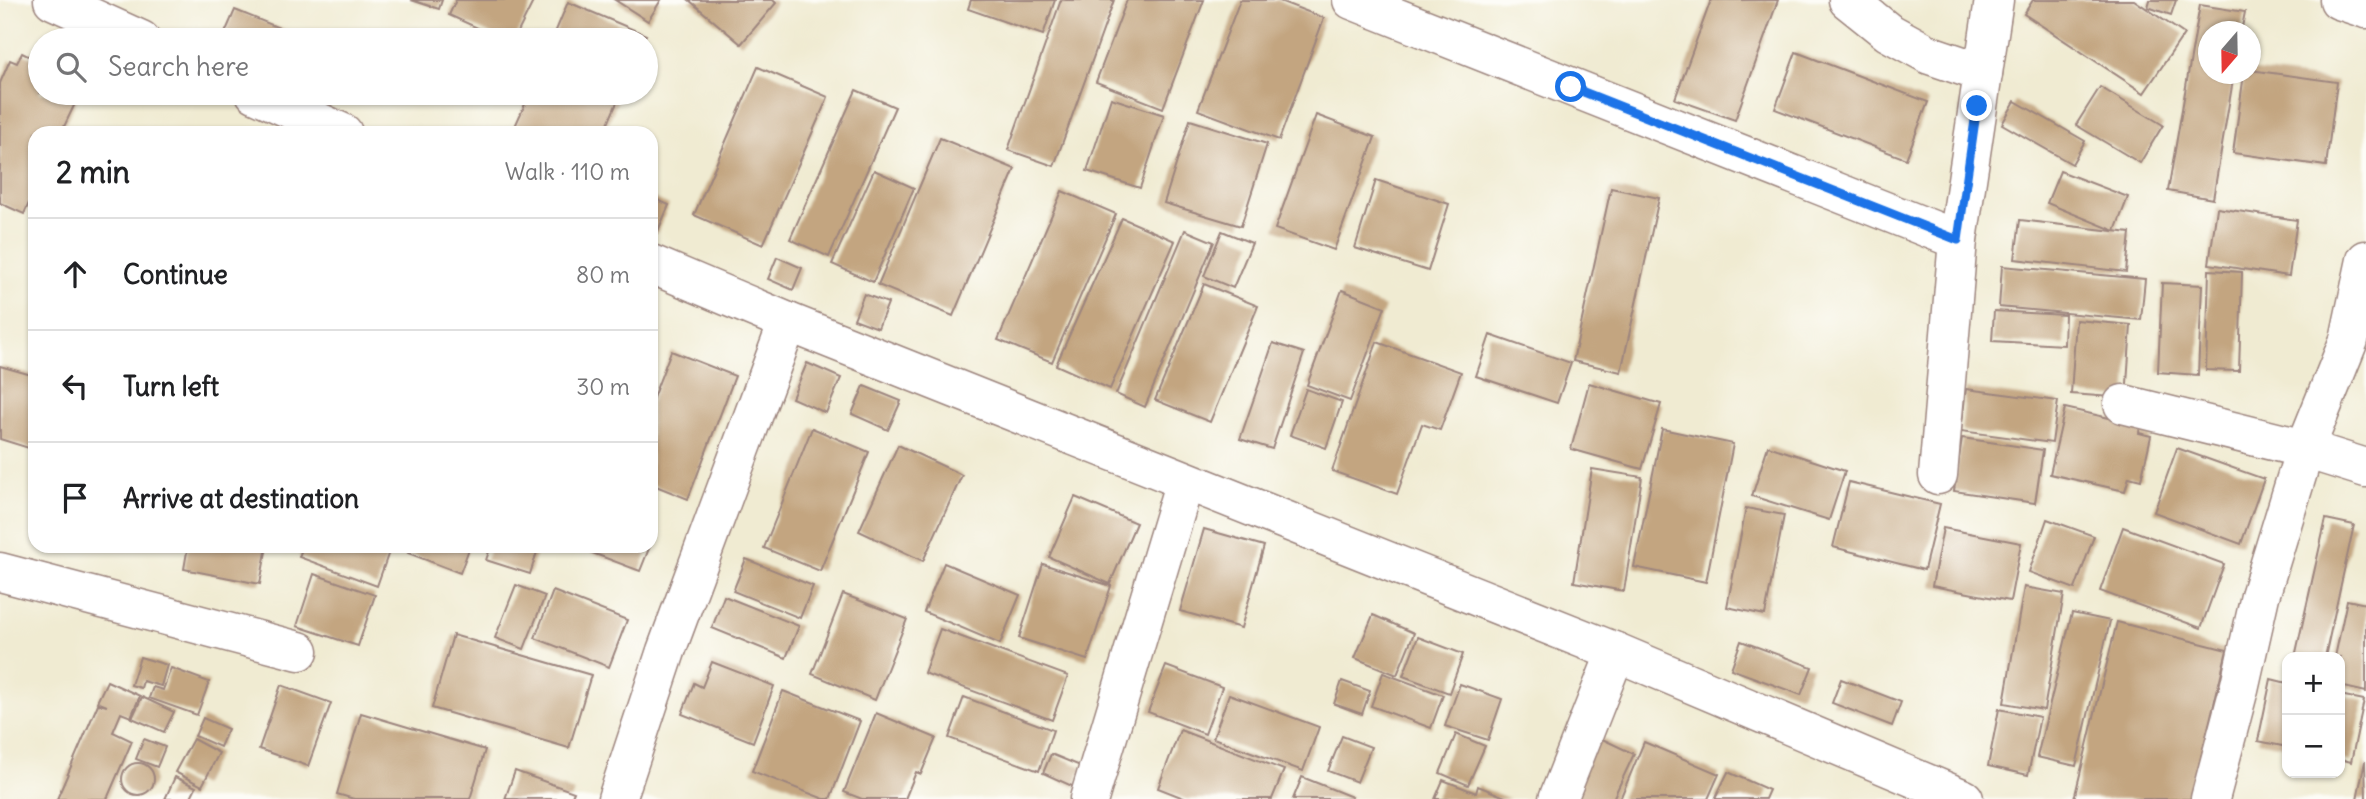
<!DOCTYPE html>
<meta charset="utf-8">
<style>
body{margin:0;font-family:Delius,sans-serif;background:#f2f2f2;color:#202124}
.controls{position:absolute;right:21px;bottom:21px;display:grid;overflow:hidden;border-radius:14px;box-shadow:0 2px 5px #0004}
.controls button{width:63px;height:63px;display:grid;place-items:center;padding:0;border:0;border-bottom:2px solid #e0e0e0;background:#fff;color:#202124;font:35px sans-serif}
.compass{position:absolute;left:2198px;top:21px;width:63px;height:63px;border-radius:50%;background:#fff;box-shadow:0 2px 5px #0004;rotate:200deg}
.stop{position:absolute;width:21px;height:21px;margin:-16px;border:5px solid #1a73e8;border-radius:50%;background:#fff}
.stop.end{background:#1a73e8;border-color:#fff;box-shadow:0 2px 7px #0008}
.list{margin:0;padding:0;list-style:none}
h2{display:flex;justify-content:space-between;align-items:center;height:91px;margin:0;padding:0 28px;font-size:30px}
h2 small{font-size:23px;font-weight:400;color:#757577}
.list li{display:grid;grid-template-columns:46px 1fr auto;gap:21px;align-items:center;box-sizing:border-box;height:112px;padding:0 28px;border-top:2px solid #e0e0e0}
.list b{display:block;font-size:26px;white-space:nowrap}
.list em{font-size:23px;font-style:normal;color:#757577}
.icon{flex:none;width:38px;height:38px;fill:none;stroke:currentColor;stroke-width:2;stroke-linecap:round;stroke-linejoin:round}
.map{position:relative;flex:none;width:2366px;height:799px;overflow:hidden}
.search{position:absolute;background:#fff;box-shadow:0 2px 5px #0004;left:28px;top:28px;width:630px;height:77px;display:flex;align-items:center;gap:18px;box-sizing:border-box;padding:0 24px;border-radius:38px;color:#757577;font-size:26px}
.panel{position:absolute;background:#fff;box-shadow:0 2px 5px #0004;left:28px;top:126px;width:630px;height:427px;border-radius:21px}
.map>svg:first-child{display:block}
.building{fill:#c3a580}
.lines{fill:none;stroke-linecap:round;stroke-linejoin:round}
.minor-casing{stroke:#9d857e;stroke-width:41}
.minor{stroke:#fff;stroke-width:38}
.route{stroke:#1a73e8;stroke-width:9}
</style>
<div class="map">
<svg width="2366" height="799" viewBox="0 0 2366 799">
<rect width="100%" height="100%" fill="#fdfcf7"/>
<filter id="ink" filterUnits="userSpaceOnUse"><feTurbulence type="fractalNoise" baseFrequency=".0143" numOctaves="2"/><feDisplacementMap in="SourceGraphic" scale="14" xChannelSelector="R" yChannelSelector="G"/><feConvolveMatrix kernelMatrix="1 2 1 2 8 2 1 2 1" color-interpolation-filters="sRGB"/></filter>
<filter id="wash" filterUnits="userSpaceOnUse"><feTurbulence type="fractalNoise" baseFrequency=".00686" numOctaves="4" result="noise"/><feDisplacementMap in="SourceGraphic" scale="28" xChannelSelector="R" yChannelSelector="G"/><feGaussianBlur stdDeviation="1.57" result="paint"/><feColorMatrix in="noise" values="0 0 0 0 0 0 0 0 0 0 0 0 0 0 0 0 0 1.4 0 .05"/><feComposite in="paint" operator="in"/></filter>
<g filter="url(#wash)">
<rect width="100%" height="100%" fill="#f0ebd2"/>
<g id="blocks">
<g class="building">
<path d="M411 0H442L439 9Z"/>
<path d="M456 0H534L514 40H504L449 15Z"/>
<path d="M615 0H661L648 21Z"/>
<path d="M689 0H773L776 3 741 44Z"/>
<path d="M971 0H1055L1043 35 968 9Z"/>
<path d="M1061 0H1114L1054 166 1008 150Z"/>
<path d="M1127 0H1204L1163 108 1096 82Z"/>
<path d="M1240 0H1277L1324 18 1279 140 1198 110Z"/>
<path d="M1711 0H1778L1735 120 1675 99Z"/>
<path d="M2033 0H2134L2184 34 2144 93 2024 14Z"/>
<path d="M2150 0H2176L2171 15 2148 7Z"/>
<path d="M568 2 646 35 643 40H552Z"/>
<path d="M2200 5 2245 12 2241 32H2208V74H2234L2213 199 2168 191Z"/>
<path d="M235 10 309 40H222Z"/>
<path d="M1796 52 1928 102 1906 159 1775 109Z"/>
<path d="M22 53 40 62V93H80L61 133H35V190L24 214 0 203V83L10 60 17 63Z"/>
<path d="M758 67 828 97 763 245 694 215Z"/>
<path d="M2250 70 2337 82 2326 166 2233 153 2244 74H2250Z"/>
<path d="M2100 87 2163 125 2140 163 2076 125Z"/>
<path d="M856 90 895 107 829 257 790 239Z"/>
<path d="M530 93H582L604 100 606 93H621L604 133H512Z"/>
<path d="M1111 98 1164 115 1140 188 1087 171Z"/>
<path d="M2015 101 2085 141 2072 164 2002 124Z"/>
<path d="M1316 115 1375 137 1334 250 1275 229Z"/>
<path d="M1190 120 1267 144 1241 226 1164 203Z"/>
<path d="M940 138 1015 169 953 316 878 285Z"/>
<path d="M874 170 914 188 873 282 832 264Z"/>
<path d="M2060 171 2128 197 2115 231 2047 203Z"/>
<path d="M1376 180 1449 204 1428 271 1355 248Z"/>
<path d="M1611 188 1659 198 1621 372 1573 361Z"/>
<path d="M1062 191 1116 214 1052 362 998 340Z"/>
<path d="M651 197 669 205 657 233 651 231Z"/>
<path d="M2217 208 2297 220 2289 276 2209 264Z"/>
<path d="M1122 218 1175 241 1110 389 1056 365Z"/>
<path d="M2020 220 2130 233 2126 272 2015 259Z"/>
<path d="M1185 230 1214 242 1145 407 1116 394Z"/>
<path d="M1222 231 1252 243 1233 288 1204 276Z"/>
<path d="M777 257 802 268 793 290 768 279Z"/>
<path d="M2002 266 2145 279 2141 320 1999 307Z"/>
<path d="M2209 270 2242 272 2239 371 2206 370Z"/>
<path d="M2162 283 2202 285 2198 375 2158 372Z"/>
<path d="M1204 284 1258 306 1210 422 1155 400Z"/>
<path d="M1342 290 1385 307 1350 401 1307 385Z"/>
<path d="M864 294 888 303 878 328 854 319Z"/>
<path d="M1994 311 2065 315 2064 345 1992 341Z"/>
<path d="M2076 320 2131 325 2126 398 2071 394Z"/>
<path d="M1490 335 1571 363 1557 403 1476 376Z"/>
<path d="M1377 342 1461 372 1440 430 1422 424 1397 494 1332 471Z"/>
<path d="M1273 343 1304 353 1272 449 1240 439Z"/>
<path d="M671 351 735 376 688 499 651 484V403Z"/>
<path d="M807 363 841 378 826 413 792 398Z"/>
<path d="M0 366 35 376V450L0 439Z"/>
<path d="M1589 383 1661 404 1642 469 1571 449Z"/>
<path d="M864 386 901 401 888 430 852 414Z"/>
<path d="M1306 389 1342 402 1326 448 1290 435Z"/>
<path d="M1966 389 2058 401 2052 443 1961 431Z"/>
<path d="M2065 408 2140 425 2139 433 2151 436 2141 480 2129 477 2125 491 2050 474Z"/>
<path d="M812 428 869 452 820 571 764 548Z"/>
<path d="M1662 429 1733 444 1706 582 1634 567Z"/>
<path d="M1962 438 2043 450 2035 503 1954 491Z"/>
<path d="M898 445 962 475 923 561 859 531Z"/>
<path d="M1768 446 1845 471 1829 520 1752 496Z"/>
<path d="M2177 448 2264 479 2241 544 2154 512Z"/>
<path d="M1592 469 1642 477 1624 591 1574 582Z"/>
<path d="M1849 482 1940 504 1924 570 1833 547Z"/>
<path d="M1075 497 1136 523 1110 584 1049 557Z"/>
<path d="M1746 508 1784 515 1765 615 1727 607Z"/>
<path d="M2047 519 2094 536 2075 589 2029 572Z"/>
<path d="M2326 519 2354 525 2325 657H2295Z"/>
<path d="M2123 527 2224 564 2201 628 2100 591Z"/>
<path d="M1943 528 2021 543 2010 601 1932 586Z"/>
<path d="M1204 529 1264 546 1241 628 1180 611Z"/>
<path d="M188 546H267L260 584 184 569Z"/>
<path d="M303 546H391L377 586 299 557Z"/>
<path d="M411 546H470L460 573 408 553Z"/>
<path d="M491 546H519L537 552 530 574 486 560Z"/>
<path d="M574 546H650L640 571Z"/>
<path d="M746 559 813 586 800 618 733 591Z"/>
<path d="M944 563 1020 595 1000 644 924 612Z"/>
<path d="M1043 564 1111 586 1087 660 1019 638Z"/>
<path d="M314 574 375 595 358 646 297 626Z"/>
<path d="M516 585 545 596 524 649 495 638Z"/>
<path d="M2024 587 2064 594 2044 710 2004 703Z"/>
<path d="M553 591 627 620 609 667 535 638Z"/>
<path d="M843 594 907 619 875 700 812 674Z"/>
<path d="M724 596 799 626 786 658 712 628Z"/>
<path d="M2347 600 2366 604V692L2340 686V657H2335Z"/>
<path d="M2072 613 2110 621 2076 766 2037 757Z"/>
<path d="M1373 615 1414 633 1397 675 1355 658Z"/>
<path d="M2117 622 2227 650 2191 799H2074Z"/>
<path d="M940 629 1068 676 1052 720 924 673Z"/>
<path d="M453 635 591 675 569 748 432 708Z"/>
<path d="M1418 637 1463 654 1449 693 1403 676Z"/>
<path d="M1741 641 1812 667 1801 695 1731 669Z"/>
<path d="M140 657 167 665 161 686 143 681 141 688 131 685Z"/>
<path d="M712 662 774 686 753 742 682 714 694 683 702 687Z"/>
<path d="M1166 666 1222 687 1205 734 1148 712Z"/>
<path d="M171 668 209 682 197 715 149 698 153 687 163 690Z"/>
<path d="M1383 673 1443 695 1431 728 1371 706Z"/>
<path d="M1841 679 1901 702 1892 726 1832 703Z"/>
<path d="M2271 679 2287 683V747L2258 741Z"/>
<path d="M107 681 140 696 131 717 121 713 113 732 132 741 107 799H57L98 704 107 706 97 702Z"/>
<path d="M1342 681 1370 691 1362 714 1334 704Z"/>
<path d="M1460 684 1502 699 1488 740 1445 726Z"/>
<path d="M281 685 331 703 308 766 259 749Z"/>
<path d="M783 691 860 721 830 799H824L752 771Z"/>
<path d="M1229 694 1319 727 1303 771 1213 738Z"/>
<path d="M2340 695 2364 700 2351 762 2340 759Z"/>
<path d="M142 697 174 712 164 732 132 718Z"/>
<path d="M964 697 1053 730 1039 771 949 738Z"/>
<path d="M1999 709 2040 717 2028 775 1988 766Z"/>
<path d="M361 713 485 750 470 799H354L337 794Z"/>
<path d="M876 713 936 738 921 774 916 772 905 799H862L844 792Z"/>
<path d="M203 718 228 729 220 747 195 736Z"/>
<path d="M1180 730 1284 770 1272 799H1186L1158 788Z"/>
<path d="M1456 734 1485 746 1468 785 1440 773Z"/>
<path d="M1342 736 1371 747 1357 782 1328 771Z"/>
<path d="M1598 737 1634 754 1613 799H1568Z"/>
<path d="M144 739 165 747 157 767 136 759Z"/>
<path d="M193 739 219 753 202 786 175 772Z"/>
<path d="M1644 742 1719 774 1708 799H1620Z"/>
<path d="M1051 754 1083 767 1074 787 1043 773Z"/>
<path d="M2365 761 2366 799H2357Z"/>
<circle cx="138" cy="779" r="16"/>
<path d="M515 771 574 792 571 799H505Z"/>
<path d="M1728 772 1769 790 1765 799H1715Z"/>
<path d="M175 777 196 787 190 799H165Z"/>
<path d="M1302 777 1352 797 1351 799H1293Z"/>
<path d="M1443 780 1476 793 1478 786 1510 799H1435Z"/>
</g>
</g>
</g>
<g filter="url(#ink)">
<use href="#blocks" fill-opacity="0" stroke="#9d857e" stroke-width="2"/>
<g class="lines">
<defs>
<g id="minor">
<path d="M53 0 141 40"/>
<path d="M1352 0 1958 240"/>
<path d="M1848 0 1888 32 1930 55 1983 73"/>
<path d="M2339 0 2366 9"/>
<path d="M255 93 343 133"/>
<path d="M651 264 788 322 1616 652 1964 799"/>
<path d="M2123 404 2305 449 2366 468"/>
<path d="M1938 475 1958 240 1994 0"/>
<path d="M0 572 299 651"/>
<path d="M617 799 666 651 788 322"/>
<path d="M1089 799 1185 481"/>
<path d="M1558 799 1616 652"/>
<path d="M2210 799 2239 689 2260 596 2305 449 2349 340 2366 260"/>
</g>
</defs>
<use href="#minor" class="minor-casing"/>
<use href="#minor" class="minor"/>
</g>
</g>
<g class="lines" filter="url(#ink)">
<path class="route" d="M1571 87 1958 240 1977 106"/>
</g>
</svg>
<div class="controls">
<button>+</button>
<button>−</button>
</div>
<svg class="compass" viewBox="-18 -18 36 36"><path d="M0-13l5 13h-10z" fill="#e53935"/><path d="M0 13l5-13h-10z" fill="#757577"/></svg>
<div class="stop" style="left:1571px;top:87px"></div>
<div class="stop end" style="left:1977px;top:106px"></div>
<div class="search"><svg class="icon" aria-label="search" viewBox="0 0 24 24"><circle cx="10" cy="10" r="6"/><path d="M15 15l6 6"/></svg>Search here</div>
<section class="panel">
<h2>2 min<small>Walk · 110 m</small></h2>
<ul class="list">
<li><svg class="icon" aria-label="ahead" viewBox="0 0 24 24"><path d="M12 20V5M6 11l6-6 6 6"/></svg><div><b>Continue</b></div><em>80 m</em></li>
<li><svg class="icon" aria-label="left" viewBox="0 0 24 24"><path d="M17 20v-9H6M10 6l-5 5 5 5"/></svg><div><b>Turn left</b></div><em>30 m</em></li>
<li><svg class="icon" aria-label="arrive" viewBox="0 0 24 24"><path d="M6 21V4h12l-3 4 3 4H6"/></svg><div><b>Arrive at destination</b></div></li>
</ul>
</section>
</div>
